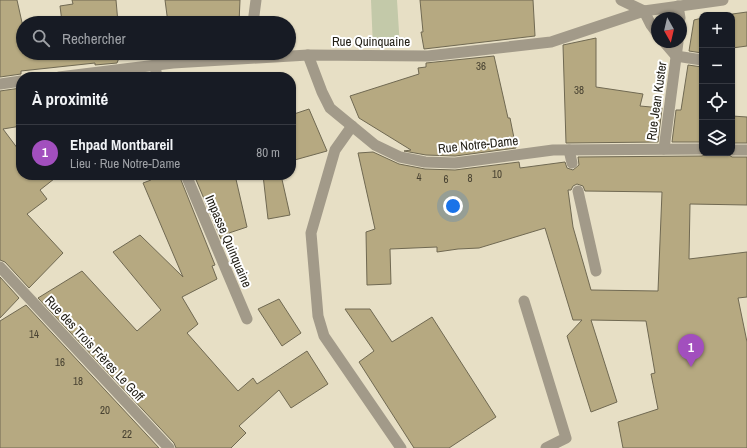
<!DOCTYPE html>
<html lang="fr">
<meta charset="utf-8">
<style>
body{margin:0;font-family:"Archivo Narrow",sans-serif;background:#242831;color:#f1f3f6}
.controls{position:absolute;right:12px;top:12px;display:grid;overflow:hidden;border-radius:8px;box-shadow:0 1px 3px #0004}
.controls button{width:36px;height:36px;display:grid;place-items:center;padding:0;border:0;border-bottom:1px solid #363941;background:#171b24;color:#f1f3f6;font:20px sans-serif}
.compass{position:absolute;left:651px;top:12px;width:36px;height:36px;border-radius:50%;background:#171b24;box-shadow:0 1px 3px #0004;rotate:172deg}
.you{position:absolute;left:453px;top:206px;width:14px;height:14px;margin:-10px;border:3px solid #fff;border-radius:50%;background:#1a73e8;box-shadow:0 0 0 6px #1a73e833}
.badge{display:grid;place-items:center;width:26px;height:26px;border-radius:50%;background:#a24fbe;color:#fff;font-size:13px;font-weight:700}
.pin{position:absolute;translate:-50% -33px;filter:drop-shadow(0 1px 2px #0008)}
.pin::after{content:'';position:absolute;top:21px;width:14px;height:12px;background:inherit;clip-path:polygon(0 0,100% 0,50% 100%)}
.list{margin:0;padding:0;list-style:none}
h2{display:flex;justify-content:space-between;align-items:center;height:52px;margin:0;padding:0 16px;font-size:17px}
h2 small{font-size:13px;font-weight:400;color:#9ea1a6}
.list li{display:grid;grid-template-columns:26px 1fr auto;gap:12px;align-items:center;box-sizing:border-box;height:56px;padding:0 16px;border-top:1px solid #363941}
.list b{display:block;font-size:15px;white-space:nowrap}
.list p{margin:0;font-size:13px;white-space:nowrap;color:#9ea1a6}
.list em{font-size:13px;font-style:normal;color:#9ea1a6}
.icon{flex:none;width:22px;height:22px;fill:none;stroke:currentColor;stroke-width:2;stroke-linecap:round;stroke-linejoin:round}
.map{position:relative;flex:none;width:747px;height:448px;overflow:hidden}
.search{position:absolute;background:#171b24;box-shadow:0 1px 3px #0004;left:16px;top:16px;width:280px;height:44px;display:flex;align-items:center;gap:10px;box-sizing:border-box;padding:0 14px;border-radius:22px;color:#9ea1a6;font-size:15px}
.panel{position:absolute;background:#171b24;box-shadow:0 1px 3px #0004;left:16px;top:72px;width:280px;height:108px;border-radius:16px}
.map>svg:first-child{display:block}
.green{fill:#c3c9a9}
.building{fill:#b6a981;stroke:#706952;fill-rule:evenodd}
.lines{fill:none;stroke-linecap:round;stroke-linejoin:round}
.service{stroke:#a29a89;stroke-width:11}
.minor{stroke:#a29a89;stroke-width:11}
.tertiary{stroke:#a29a89;stroke-width:11}
.labels{text-anchor:middle;stroke-width:4;stroke-linejoin:round;paint-order:stroke}
.number-label{font-size:11px;fill:#484232}
.street-label{font-size:13px;fill:#232017;stroke:#fff}
</style>
<div class="map">
<svg width="747" height="448" viewBox="0 0 747 448">
<rect width="100%" height="100%" fill="#e7dfc5"/>
<path class="green" d="M371 0H397L400 48H373Z"/>
<g class="building">
<path d="M0 0H17L23 27V53H121L117 63 95 65V63L21 71V74L0 77Z"/>
<path d="M72 0H116L118 23H56L62 22 60 6 73 4Z"/>
<path d="M165 0H240L239 23H168Z"/>
<path d="M420 0H533L535 36 424 49 421 32H423Z"/>
<path d="M747 12V46L732 48V15H725Z"/>
<path d="M702 18V53L689 51 694 20Z"/>
<path d="M596 38V87L643 94 640 106 662 108 658 142 566 143 563 45Z"/>
<path d="M494 56 508 118H510L516 148 455 156 426 155 404 151 411 150 359 118 350 96 419 74 418 68 426 67V63Z"/>
<path d="M688 65 702 67V142H672L676 110H681Z"/>
<path d="M21 88V126L3 129 21 153V175H59L40 190 47 199 27 214 63 253 29 288 5 262 0 260V91Z"/>
<path d="M309 109 327 151 291 161V115Z"/>
<path d="M732 116 747 117V143H732Z"/>
<path d="M373 152 399 164 425 169 455 170 519 162 520 168 565 162 567 168 573 170 579 165 578 157 702 156 708 153H726L732 157H747V205L690 204 689 259 747 252V297L738 298 747 342V448H623L618 422 658 409 651 374 655 373 646 321 591 320 617 402 591 412 567 336 582 320H573L545 228 479 248 458 249 437 252V247L390 249 391 284 367 285 366 232 375 229 358 153ZM577 184 583 186 585 191 662 192 658 291 591 290 573 227 568 190H571L573 186Z"/>
<path d="M150 175H179L215 265 212 266 217 279 182 297 198 324 187 333 238 391 253 378 257 384 307 351 328 384 291 408 279 390 239 426 246 433 231 448H176L174 443 38 298 82 271 137 331 161 310 113 252 140 235 183 277 143 183 151 180Z"/>
<path d="M194 175H235L247 227 229 233 231 237 221 239Z"/>
<path d="M263 175H281L290 215 268 219Z"/>
<path d="M0 277 19 298 0 318Z"/>
<path d="M279 299 301 333 282 346 258 309Z"/>
<path d="M26 305 159 448H0V321Z"/>
<path d="M345 309H370L392 342 432 317 496 417 449 448H414L359 362 374 351Z"/>
</g>
<g class="lines">
<g class="service">
<path d="M676 56 702 60"/>
<path d="M352 126 335 150 311 233 318 316 324 336 401 448"/>
<path d="M569 150 572 163"/>
<path d="M578 191 596 271"/>
<path d="M524 301 566 438 546 448"/>
</g>
<g class="minor">
<path d="M621 0 644 11"/>
<path d="M678 6 680 18"/>
<path d="M644 11 651 25 657 33"/>
<path d="M253 23 256 0"/>
<path d="M664 42 676 56"/>
<path d="M308 55 322 92 330 108 375 145 400 157 425 162 455 163 553 150 702 149"/>
<path d="M155 66 157 77"/>
<path d="M59 77 173 63 308 55 428 56 551 42 644 11 723 0"/>
<path d="M0 84 21 81"/>
<path d="M664 149 678 42"/>
<path d="M732 150H747"/>
<path d="M186 175 247 319"/>
</g>
<path class="tertiary" d="M0 267 169 448"/>
</g>
<g class="labels">
<g class="number-label">
<text x="481" y="70">36</text>
<text x="579" y="94">38</text>
<text x="497" y="178">10</text>
<text x="419" y="181">4</text>
<text x="470" y="182">8</text>
<text x="446" y="183">6</text>
<text x="34" y="338">14</text>
<text x="60" y="366">16</text>
<text x="78" y="385">18</text>
<text x="105" y="414">20</text>
<text x="127" y="438">22</text>
</g>
<g class="street-label">
<text x="371" y="46">Rue Quinquaine</text>
<text transform="translate(656 101) rotate(-82)" y="5">Rue Jean Kuster</text>
<text transform="translate(478 144) rotate(-6)" y="5">Rue Notre-Dame</text>
<text transform="translate(229 241) rotate(67)" y="5">Impasse Quinquaine</text>
<text transform="translate(95 348) rotate(47)" y="5">Rue des Trois Frères Le Goff</text>
</g>
</g>
</svg>
<div class="controls">
<button>+</button>
<button>−</button>
<button><svg class="icon" aria-label="locate" viewBox="0 0 24 24"><circle cx="12" cy="12" r="6"/><path d="M12 2v4M12 18v4M2 12h4M18 12h4"/></svg></button>
<button><svg class="icon" aria-label="layers" viewBox="0 0 24 24"><path d="M12 4l9 5-9 5-9-5zM3 14l9 5 9-5"/></svg></button>
</div>
<svg class="compass" viewBox="-18 -18 36 36"><path d="M0-13l5 13h-10z" fill="#e53935"/><path d="M0 13l5-13h-10z" fill="#9ea1a6"/></svg>
<div class="you"></div>
<div class="pin badge" style="left:691px;top:367px">1</div>
<div class="search"><svg class="icon" aria-label="search" viewBox="0 0 24 24"><circle cx="10" cy="10" r="6"/><path d="M15 15l6 6"/></svg>Rechercher</div>
<section class="panel">
<h2>À proximité<small></small></h2>
<ul class="list">
<li><span class="badge">1</span><div><b>Ehpad Montbareil</b><p>Lieu · Rue Notre-Dame</p></div><em>80 m</em></li>
</ul>
</section>
</div>
